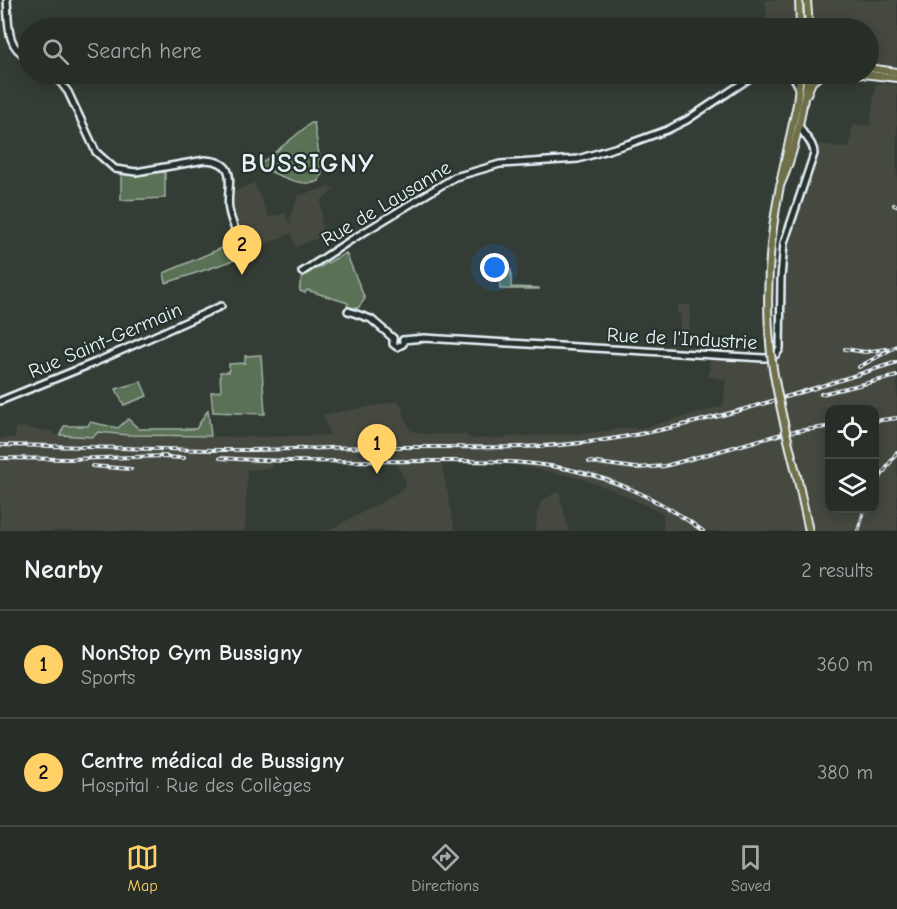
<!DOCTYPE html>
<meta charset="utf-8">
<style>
body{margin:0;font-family:"Comic Neue",sans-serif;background:#333a34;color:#f1f3f6}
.controls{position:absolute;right:18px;bottom:18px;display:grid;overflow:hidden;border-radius:12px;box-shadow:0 3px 15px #0003}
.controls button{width:54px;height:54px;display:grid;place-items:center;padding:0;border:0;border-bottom:2px solid #434a45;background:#272e28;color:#f1f3f6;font:30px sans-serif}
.you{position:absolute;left:495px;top:268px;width:21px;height:21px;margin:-15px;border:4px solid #fff;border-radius:50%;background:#1a73e8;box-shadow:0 0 0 9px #1a73e833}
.badge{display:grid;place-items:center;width:39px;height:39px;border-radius:50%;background:#ffd166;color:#111;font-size:20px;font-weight:700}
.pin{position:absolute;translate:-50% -50px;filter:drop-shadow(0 2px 3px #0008)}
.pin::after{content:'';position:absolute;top:32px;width:21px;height:18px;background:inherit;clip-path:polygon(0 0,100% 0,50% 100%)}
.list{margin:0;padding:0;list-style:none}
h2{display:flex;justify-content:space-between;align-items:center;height:78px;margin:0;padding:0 24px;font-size:26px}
h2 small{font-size:20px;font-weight:400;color:#a4a8a8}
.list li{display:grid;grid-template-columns:39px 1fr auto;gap:18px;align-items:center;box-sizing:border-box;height:108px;padding:0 24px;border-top:2px solid #434a45}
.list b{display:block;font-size:22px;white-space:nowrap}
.list p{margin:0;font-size:20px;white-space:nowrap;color:#a4a8a8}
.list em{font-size:20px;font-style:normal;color:#a4a8a8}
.icon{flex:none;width:33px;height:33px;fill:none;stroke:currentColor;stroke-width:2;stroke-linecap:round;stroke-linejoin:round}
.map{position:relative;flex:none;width:897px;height:531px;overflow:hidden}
.search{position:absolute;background:#272e28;box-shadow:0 3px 15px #0003;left:18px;right:18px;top:18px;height:66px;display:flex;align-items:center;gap:15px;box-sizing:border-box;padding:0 21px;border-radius:33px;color:#a4a8a8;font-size:22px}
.sheet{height:294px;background:#272e28}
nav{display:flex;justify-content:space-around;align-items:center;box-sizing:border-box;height:84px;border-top:2px solid #434a45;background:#272e28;font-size:16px;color:#a4a8a8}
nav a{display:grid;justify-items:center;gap:3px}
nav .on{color:#ffd166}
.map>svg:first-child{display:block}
.built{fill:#45493f;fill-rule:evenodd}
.green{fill:#5a7155;stroke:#a1b1a6;stroke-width:1.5}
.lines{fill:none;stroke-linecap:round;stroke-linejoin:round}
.minor-casing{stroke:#e8f1f8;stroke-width:10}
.major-casing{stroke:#e8f1f8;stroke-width:10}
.minor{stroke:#26332d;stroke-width:5}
.major{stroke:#70704a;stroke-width:6}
.rail-casing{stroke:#e8f1f8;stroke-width:4}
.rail{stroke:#26332d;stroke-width:1.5;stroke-dasharray:4.5;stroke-linecap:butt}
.major-bridge-casing{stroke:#e8f1f8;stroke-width:10;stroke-linecap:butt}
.major-bridge{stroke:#70704a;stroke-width:6}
.labels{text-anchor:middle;stroke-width:4.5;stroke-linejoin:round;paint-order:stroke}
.street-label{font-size:20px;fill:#e8f1f8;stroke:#26332d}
.district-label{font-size:26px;font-weight:bold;letter-spacing:1.5px;fill:#e8f1f8;stroke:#26332d}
</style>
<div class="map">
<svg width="897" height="531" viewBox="0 0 897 531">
<rect width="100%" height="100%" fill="#343d35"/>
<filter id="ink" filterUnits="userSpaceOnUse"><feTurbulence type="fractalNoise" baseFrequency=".0167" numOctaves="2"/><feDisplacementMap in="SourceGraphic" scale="12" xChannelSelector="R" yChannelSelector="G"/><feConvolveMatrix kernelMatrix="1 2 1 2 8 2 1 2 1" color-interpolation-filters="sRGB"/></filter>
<g filter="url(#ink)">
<g class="built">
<path d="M765 0H794L795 28H768Z"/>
<path d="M811 0H897V68L869 64 868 28H813Z"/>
<path d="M876 83 897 85V531H663V514L611 489 578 478 517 465 490 463 442 465 455 531H327L386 500 406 486V482L396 464 272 463V468L247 470 245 531H0V438H15L16 427 55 432V435L93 437 98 432 128 435 255 437 330 435 323 415 399 401 410 430 422 434H464L471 439 590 433 636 427 637 429 723 406 726 380 709 377 710 359 769 361 774 391 780 387 775 360 783 351 784 273 788 240 815 164 819 144 849 148 853 125H870ZM830 410H874V508H830Z"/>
<path d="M254 183 269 217 285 213 291 226 290 217 299 195 328 187 336 189 321 200 322 236 296 247 290 230V234L250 250 234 215 231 203 233 192Z"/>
<path d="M678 305H691L689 335H679L681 315 677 314Z"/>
<path d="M559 491 569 531H536L537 514 541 501Z"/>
</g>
<g class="green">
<path d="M311 123H314L322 173 319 181C301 189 275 173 258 166Z"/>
<path d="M165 172V198L121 200V174L126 175Z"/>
<path d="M238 241 244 257 166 283 164 273Z"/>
<path d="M346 253 365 299 358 308 347 307 348 303 307 290 305 293 300 291C298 280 305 272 314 266L316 269Z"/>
<path d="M500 270H511V287L539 288V289H500Z"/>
<path d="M261 355 265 414 213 412 211 392 221 391 220 372H229V364L245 363V356Z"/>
<path d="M141 382 147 396 124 405 116 389Z"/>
<path d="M208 410 211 436 128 435 98 432 93 437 60 435 64 426H88L90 422 118 428 128 419 139 429H196Z"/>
</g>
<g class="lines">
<defs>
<g id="minor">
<path d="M7 0C9 22 5 47 28 57"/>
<path d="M54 74 68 92 96 152 115 169 136 172 205 160C242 162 225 187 229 210 231 224 239 237 245 250"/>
<path d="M792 74 798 85"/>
<path d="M302 272 351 240 455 177 500 164 578 159 631 143 667 130 687 120 756 74"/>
<path d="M348 311 371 319 393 338"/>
<path d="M393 338V344L397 347 403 344V340"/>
<path d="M403 340 424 338 764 358C772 358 777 356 780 348L781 278 784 243 814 154C814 141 802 136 799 124"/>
<path d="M0 401 96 362 221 306"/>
</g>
<g id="major">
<path d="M799 0 800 28"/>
<path d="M807 0 809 28"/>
<path d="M868 68 897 72"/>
<path d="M862 74 897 78"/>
<path d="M807 94 812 82 822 74"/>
<path d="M781 179 797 104 800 74"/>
<path d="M780 186C796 151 802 112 808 74"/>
<path d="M797 476 809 531"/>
</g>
</defs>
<use href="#minor" class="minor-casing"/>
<use href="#major" class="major-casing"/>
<use href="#minor" class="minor"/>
<use href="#major" class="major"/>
<defs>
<g id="rail">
<path d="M894 205 897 206"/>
<path d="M845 349 865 352 886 349"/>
<path d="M859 367 897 346"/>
<path d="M821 394 897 376"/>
<path d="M874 421 897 418"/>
<path d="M0 445C79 446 158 450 237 450 286 450 334 447 383 447 455 446 526 451 597 441 700 427 799 393 897 362"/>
<path d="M162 457 184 458"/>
<path d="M0 458 69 459 166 456"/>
<path d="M220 458C293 463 366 461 439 461 486 461 534 460 580 472 625 483 666 504 703 531"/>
<path d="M589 462 636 468 665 466 789 432 826 427"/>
<path d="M92 466 131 469"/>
<path d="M874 487 897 452"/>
<path d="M858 531 865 508"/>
</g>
</defs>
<use href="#rail" class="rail-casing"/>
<use href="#rail" class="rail"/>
<defs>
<path id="major-bridge" d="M780 186C768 246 764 308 773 369 779 405 788 441 797 476"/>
</defs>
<use href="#major-bridge" class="major-bridge-casing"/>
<use href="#major-bridge" class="major-bridge"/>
</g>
</g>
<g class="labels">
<g class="street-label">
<text transform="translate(386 203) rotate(-31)" y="7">Rue de Lausanne</text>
<text transform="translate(682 338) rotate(3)" y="7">Rue de l'Industrie</text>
<text transform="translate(105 340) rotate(-23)" y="7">Rue Saint-Germain</text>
</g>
<g class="district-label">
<text x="308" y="172">BUSSIGNY</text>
</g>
</g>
</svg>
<div class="controls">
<button><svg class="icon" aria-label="locate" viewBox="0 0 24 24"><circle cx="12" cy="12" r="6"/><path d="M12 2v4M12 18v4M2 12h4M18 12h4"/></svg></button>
<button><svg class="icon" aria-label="layers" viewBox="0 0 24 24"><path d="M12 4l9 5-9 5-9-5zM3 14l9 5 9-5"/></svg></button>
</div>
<div class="you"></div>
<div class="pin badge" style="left:377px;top:474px">1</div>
<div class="pin badge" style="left:242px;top:275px">2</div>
<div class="search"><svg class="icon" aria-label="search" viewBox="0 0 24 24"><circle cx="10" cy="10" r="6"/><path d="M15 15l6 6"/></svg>Search here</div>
</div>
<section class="sheet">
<h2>Nearby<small>2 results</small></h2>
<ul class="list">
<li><span class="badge">1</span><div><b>NonStop Gym Bussigny</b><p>Sports</p></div><em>360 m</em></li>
<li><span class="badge">2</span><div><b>Centre médical de Bussigny</b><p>Hospital · Rue des Collèges</p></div><em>380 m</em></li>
</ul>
</section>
<nav>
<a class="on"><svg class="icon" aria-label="map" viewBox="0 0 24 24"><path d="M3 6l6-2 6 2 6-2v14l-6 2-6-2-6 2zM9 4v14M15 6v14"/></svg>Map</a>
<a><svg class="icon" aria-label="directions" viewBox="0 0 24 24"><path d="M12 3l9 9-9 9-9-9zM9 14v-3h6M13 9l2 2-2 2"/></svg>Directions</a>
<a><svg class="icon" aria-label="saved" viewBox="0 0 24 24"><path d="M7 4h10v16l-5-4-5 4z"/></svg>Saved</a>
</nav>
